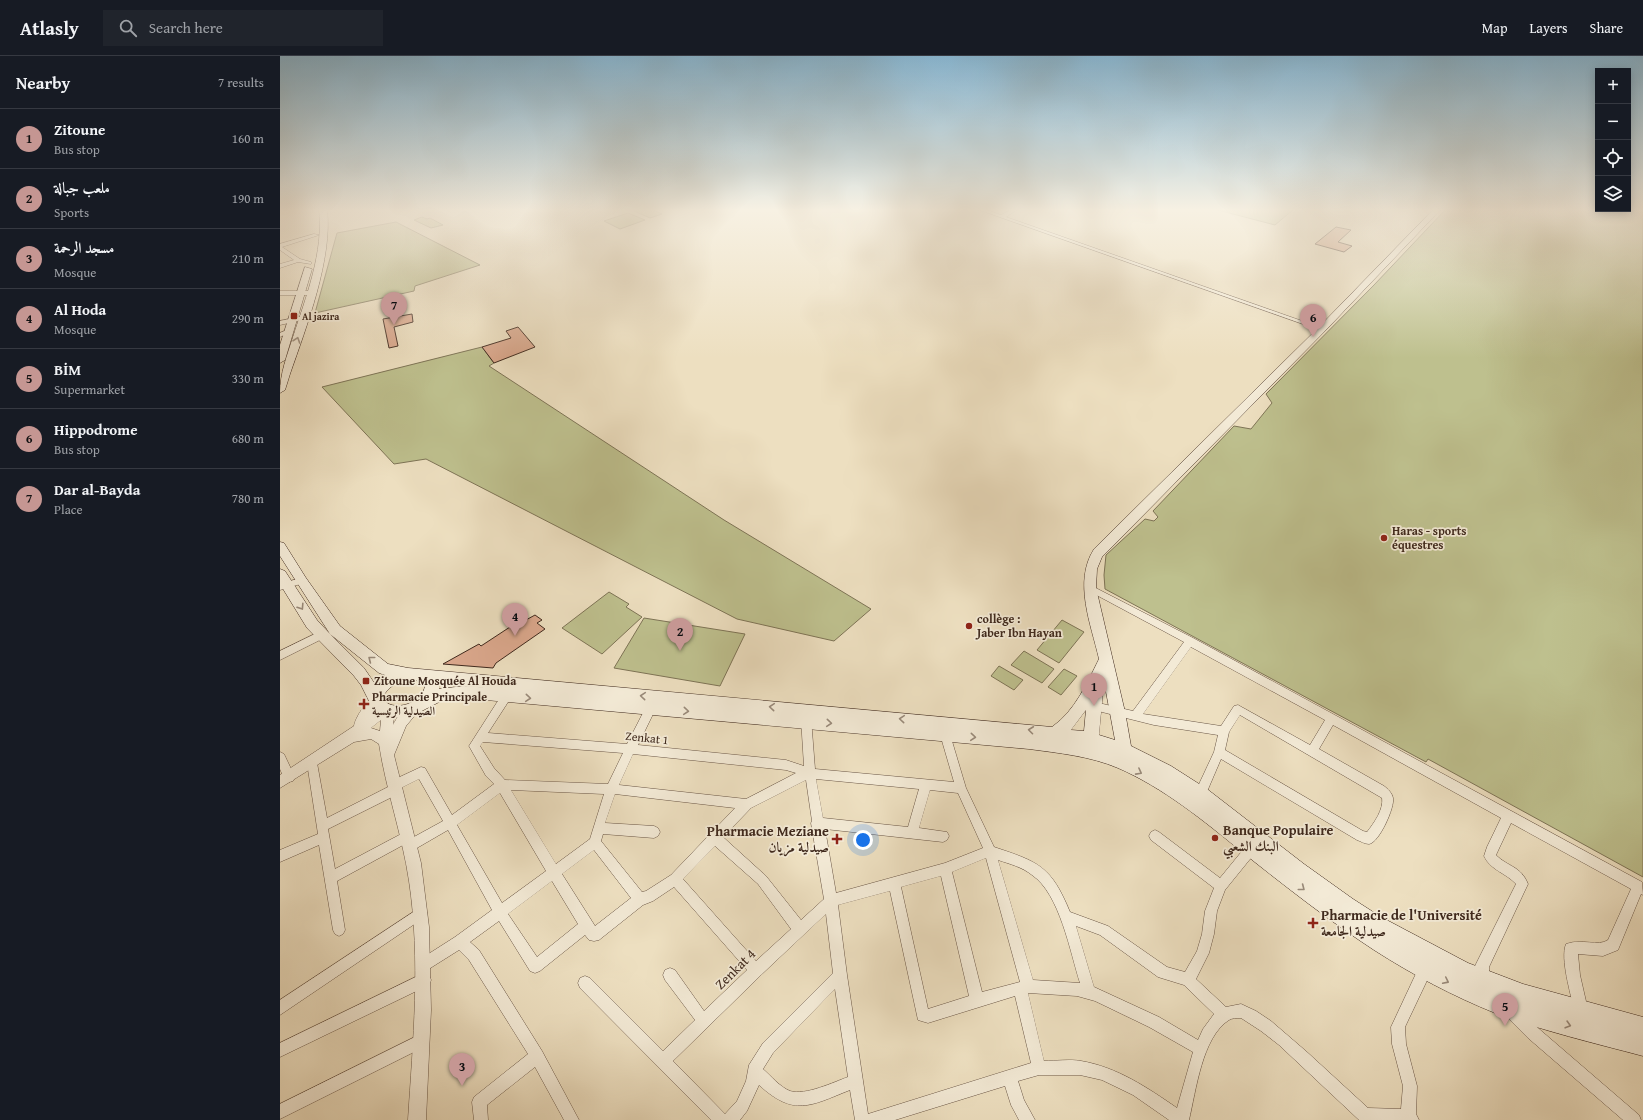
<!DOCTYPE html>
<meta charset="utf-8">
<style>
body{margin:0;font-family:"Gentium Book Plus",Amiri,serif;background:#20242c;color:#f1f3f6}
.controls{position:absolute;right:12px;top:12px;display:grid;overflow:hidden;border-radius:0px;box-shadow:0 2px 10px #0003}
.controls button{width:36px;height:36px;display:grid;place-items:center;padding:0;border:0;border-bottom:1px solid #363941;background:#171b24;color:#f1f3f6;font:20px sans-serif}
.you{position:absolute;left:583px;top:784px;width:14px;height:14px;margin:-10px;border:3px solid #fff;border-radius:50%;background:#1a73e8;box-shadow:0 0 0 6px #1a73e833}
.badge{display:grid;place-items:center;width:26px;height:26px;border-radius:50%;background:#c59692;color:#111;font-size:13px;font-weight:700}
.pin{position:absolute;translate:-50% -33px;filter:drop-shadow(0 1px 2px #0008)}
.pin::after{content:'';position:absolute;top:21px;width:14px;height:12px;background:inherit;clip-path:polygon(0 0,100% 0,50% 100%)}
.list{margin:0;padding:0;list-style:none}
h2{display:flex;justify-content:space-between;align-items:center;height:52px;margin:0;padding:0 16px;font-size:17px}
h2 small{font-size:13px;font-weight:400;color:#9ea1a6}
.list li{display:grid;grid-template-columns:26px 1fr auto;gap:12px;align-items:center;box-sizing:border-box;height:60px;padding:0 16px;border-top:1px solid #363941}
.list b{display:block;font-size:15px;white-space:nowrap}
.list p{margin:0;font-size:13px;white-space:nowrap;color:#9ea1a6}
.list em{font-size:13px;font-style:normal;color:#9ea1a6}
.icon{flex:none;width:22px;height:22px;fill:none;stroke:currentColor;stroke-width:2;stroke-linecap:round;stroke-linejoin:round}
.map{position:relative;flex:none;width:1363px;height:1064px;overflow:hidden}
header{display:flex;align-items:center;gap:24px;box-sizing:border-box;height:56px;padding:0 20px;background:#171b24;border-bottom:1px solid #363941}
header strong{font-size:19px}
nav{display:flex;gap:22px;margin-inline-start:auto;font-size:14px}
.search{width:280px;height:36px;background:#20242c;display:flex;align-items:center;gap:10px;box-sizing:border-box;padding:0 14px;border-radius:0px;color:#9ea1a6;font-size:15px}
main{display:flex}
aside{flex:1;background:#171b24}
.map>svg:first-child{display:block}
.green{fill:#bec08e;stroke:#7e7456}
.building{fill:#dba88d;stroke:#3f291d}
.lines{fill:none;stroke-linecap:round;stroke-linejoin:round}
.minor-casing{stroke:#6a5646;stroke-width:1}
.tertiary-casing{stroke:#6a5646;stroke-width:1}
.secondary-casing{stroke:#3f291d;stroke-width:1}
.minor{fill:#f3ead6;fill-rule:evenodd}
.tertiary{fill:#f3ead6;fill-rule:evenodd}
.secondary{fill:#f3ead6;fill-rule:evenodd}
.oneway{stroke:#998a7a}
.poi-dot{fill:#8f2418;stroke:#f3ead6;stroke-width:1.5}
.labels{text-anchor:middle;stroke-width:3.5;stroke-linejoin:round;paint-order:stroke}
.far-poi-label{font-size:10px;font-weight:bold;fill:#3f291d;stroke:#f3ead6;text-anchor:start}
.poi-label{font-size:12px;font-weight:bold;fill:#3f291d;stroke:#f3ead6;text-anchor:start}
.street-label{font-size:12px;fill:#3f291d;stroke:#f3ead6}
.near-poi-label{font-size:14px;font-weight:bold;fill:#3f291d;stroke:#f3ead6;text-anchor:start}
.near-street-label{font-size:14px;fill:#3f291d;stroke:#f3ead6}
</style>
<header>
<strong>Atlasly</strong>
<div class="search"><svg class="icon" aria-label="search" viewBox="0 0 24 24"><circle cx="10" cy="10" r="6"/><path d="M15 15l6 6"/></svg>Search here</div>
<nav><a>Map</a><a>Layers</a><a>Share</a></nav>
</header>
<main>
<aside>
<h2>Nearby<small>7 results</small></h2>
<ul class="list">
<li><span class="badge">1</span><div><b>Zitoune</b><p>Bus stop</p></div><em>160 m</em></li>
<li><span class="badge">2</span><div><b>ملعب جبالة</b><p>Sports</p></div><em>190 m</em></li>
<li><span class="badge">3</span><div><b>مسجد الرحمة</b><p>Mosque</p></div><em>210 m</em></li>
<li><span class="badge">4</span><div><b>Al Hoda</b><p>Mosque</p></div><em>290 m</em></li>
<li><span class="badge">5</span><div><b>BİM</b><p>Supermarket</p></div><em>330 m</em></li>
<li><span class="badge">6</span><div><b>Hippodrome</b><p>Bus stop</p></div><em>680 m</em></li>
<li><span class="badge">7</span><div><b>Dar al-Bayda</b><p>Place</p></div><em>780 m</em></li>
</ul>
</aside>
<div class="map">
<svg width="1363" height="1064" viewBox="0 0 1363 1064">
<rect width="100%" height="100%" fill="#eddfc0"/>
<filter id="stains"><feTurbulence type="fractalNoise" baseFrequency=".005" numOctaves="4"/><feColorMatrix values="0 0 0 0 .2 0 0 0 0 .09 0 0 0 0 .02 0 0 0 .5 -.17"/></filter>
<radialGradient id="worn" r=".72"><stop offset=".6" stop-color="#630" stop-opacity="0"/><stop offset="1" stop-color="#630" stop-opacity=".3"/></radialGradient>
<g class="green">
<path d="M358 153H371L382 158 370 162 354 155Z"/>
<path d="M934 153H1014L995 169Z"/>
<path d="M1166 153H1363V821L1148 703 1146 706 825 533 824 519 826 499 865 463 874 465 878 461 873 455 954 370 971 373 992 347 986 338 1094 229Z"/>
<path d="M348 157 365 164 340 173 324 165Z"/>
<path d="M142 161 147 163 150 162 163 169 151 172 134 164Z"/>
<path d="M116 166 200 209 135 230 134 235 35 257 57 177Z"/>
<path d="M202 291 214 307 209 310 444 464 591 553 554 585 457 563 146 403 114 408 42 331Z"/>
<path d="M329 536 349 548 346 551 362 561 322 598 282 572Z"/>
<path d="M364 562 465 578 440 630 334 612Z"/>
<path d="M782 564 804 576 779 607 757 594Z"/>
<path d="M744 595 774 613 762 627 731 609Z"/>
<path d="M719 610 743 624 734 634 711 620Z"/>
<path d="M784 613 797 620 781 639 768 631Z"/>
</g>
<g class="building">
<path d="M1056 171 1071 174 1058 186 1072 190 1064 196 1035 188Z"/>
<path d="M132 258 133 266 114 271 118 290 109 292 103 263Z"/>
<path d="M238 271 255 291 214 307 202 291 231 282 226 275Z"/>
<path d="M255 559 262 564 257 567 265 573 216 607 213 612 163 608 199 588 201 590 233 569 235 570Z"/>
</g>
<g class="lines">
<defs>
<g id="minor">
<path d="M697 153H704L721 159 732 153H738L726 161 1045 273 1040 274Z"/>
<path d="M34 178 39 179 2 191 20 203 31 206V208L18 206 0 212V208L14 204 0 194V188Z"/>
<path d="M0 235H30L33 237 30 239H0Z"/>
<path d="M24 260 26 261V263L0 269V265Z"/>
<path d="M9 273 14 274 0 281V277Z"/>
<path d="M21 522 24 523 25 525 24 527 0 534V528Z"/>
<path d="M810 529 913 582 1362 826 1363 839 1361 838 1338 894 1323 900 1298 898 1300 919 1308 954 1306 959 1301 961 1296 959 1294 954C1291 938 1280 903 1286 888 1302 882 1318 891 1328 884L1351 833 1231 767 1216 799C1228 811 1241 810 1248 828L1209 911V915L1213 923 1211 928 1206 930 1201 928 1195 916V910L1236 828C1226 817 1210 814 1204 800L1207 791 1221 762 1053 669 1039 693 1104 730C1108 733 1112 737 1113 742 1115 751 1099 787 1089 788 1085 788 1080 785 1077 784L941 703 923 745 919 746 915 745 913 741 934 696 938 679 874 669 806 652 805 649 806 646 810 645 853 655 904 586 807 534 806 532ZM911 591 1045 664 1030 689 958 649 954 650 941 670 863 658ZM960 659 1102 742C1104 753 1094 767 1087 776L1083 775 945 694 949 676Z"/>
<path d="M41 575 44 576 46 579 44 582 0 604V595Z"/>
<path d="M227 636 231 637 232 640 208 677 347 688 367 649 371 648 375 649 376 652 358 689 506 704 524 710 521 662 522 659 526 658 530 659 531 662 535 713 674 726 660 678 661 675 665 673 669 675 686 732 714 791C759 806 771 810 790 856L828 870 887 911 905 916 917 895 922 878 925 855 934 832 871 784 869 780 871 776 875 774 879 776 940 822 967 789 971 787 975 789 977 793 975 797 945 834 937 855 934 878 929 897 916 923 946 951 961 948 976 955 991 965 1027 996 1088 1052 1121 1053 1123 1030 1112 988 1111 971 1140 909 1145 907 1150 909 1152 914 1125 971 1126 988 1137 1030 1136 1058 1139 1064H1079L999 989 981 975 961 962C957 962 952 962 949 964 922 981 916 1035 909 1064H889L853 1039 822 1024 800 1019H759L738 1025 744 1044 755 1064H739L731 1049 725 1030 615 1064H575L570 1034C530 1050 514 1061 479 1029L467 1055 460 1064H431L300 932 298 927 300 922 305 920 310 922 383 995 415 964 385 924 383 919 385 914 390 912 395 914 424 955 467 914 394 831 373 845 363 849 319 884 314 885 309 884 305 879 260 915 255 917 250 915 219 865 190 886 199 894 262 995 299 1064H284L255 1011 207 1049 208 1064H194L192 1046 194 1041 248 998 189 904 179 894 144 916 139 914 137 909 139 904 175 881 212 854 168 774 130 796 126 794 125 788 57 825 65 874 63 878 59 880 55 878 53 874 39 789 0 806V794L38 778 27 707 28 704 32 702 36 704 37 707 47 762 108 731 109 726 141 711 145 712 172 759 214 728 206 720 189 690 223 637ZM203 686 343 697 328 728 225 724 214 712 200 690ZM353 698 506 714 516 717 466 743 339 729ZM139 723 163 765 132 782 131 777 127 775 123 777 55 813 48 773 118 738 119 733ZM536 723 639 733 628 771 543 762ZM526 724 532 765 531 767 544 843 521 864 486 820 443 781 471 752ZM231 734 324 738 310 783 276 808ZM650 734 678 737 703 792 665 807 556 837 545 773 663 786 667 784 669 780 667 776 639 772ZM220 737 266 815 222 847 177 769ZM335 738 455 752 391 819 366 835 362 836 321 785 323 778 374 782 378 780 380 776 378 772 374 770 325 767ZM435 790 478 828 511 873 476 905 403 823ZM314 794 351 842 315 870 282 818ZM706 802 740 926 702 936 672 816ZM718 804C730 808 742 811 752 819 780 838 790 896 800 927L753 924ZM661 820 689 940 648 953 621 831ZM272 825 298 868 257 901 228 858ZM610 835 638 964 648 967 735 940 751 1007 588 1058 567 919 558 849ZM546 858 553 917 483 987 469 1009 466 1025 457 1045 445 1058 393 1005 481 919ZM796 870 820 879 878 921 904 929 934 958 923 973 918 984 879 961 814 931ZM555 933 568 1021C554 1026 525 1040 510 1035 500 1031 491 1020 483 1013L493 997ZM748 937 797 940 815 945 869 971 913 996 897 1052C868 1032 837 1011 801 1005 790 1003 776 1005 764 1005Z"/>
<path d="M0 696 4 698 15 721 13 725 9 726 5 725 0 713Z"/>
<path d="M141 851 145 853 147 857 145 861 0 959V944Z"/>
<path d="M144 917 149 919 151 924 149 929 0 1001V987Z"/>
<path d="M1234 951 1239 953 1258 972 1359 1059 1361 1064H1343L1248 982 1229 963 1227 958 1229 953Z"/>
<path d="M141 978 146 980 148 985 146 990 0 1063V1048Z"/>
</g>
<path id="tertiary" d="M95 641 99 642 101 646 98 652 106 648 113 650 115 654 113 669C118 660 127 644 139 648L141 652 126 670 114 699 141 807 149 871 151 954 146 1064H128C133 985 141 904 129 825 122 778 106 734 99 688L91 683 74 686 0 732V719L74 670C75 662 87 643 95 641ZM101 664 100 675 91 672Z"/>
<g id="secondary">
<path d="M39 153H47C53 202 26 272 10 318L5 334 0 337C0 317 7 300 13 281 26 241 44 196 39 153Z"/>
<path d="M1154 153H1161L1045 275 822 501 817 513 816 532 845 656 851 690 891 710 927 733 1024 808 1073 843 1101 861 1188 907 1243 928 1363 961V1000C1314 987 1263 975 1215 957 1173 940 1133 919 1094 894 1048 864 1005 830 962 796 924 765 884 732 838 712 810 700 778 697 749 693L184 642 161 645 136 658 125 662 111 661 93 653 81 629 74 620 27 572 0 528V513L5 515 37 564 50 578 0 500V486L4 487 26 522 60 570 108 608 128 612 772 671C795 655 807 627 819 603 811 568 793 526 814 493L1039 271ZM50 578 99 617 105 619 95 628 84 612ZM129 624H136L145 629C144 647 112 658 102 642 108 631 117 625 129 624ZM824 625 835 684 819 679ZM159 628 212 632 184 630 159 633ZM806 654 804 675 791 674Z"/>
<path d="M25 211 32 213 5 304 0 307V289Z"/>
</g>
</defs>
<use href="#minor" class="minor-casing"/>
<use href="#tertiary" class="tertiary-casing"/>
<use href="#secondary" class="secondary-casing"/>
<use href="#minor" class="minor"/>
<use href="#tertiary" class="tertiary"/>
<use href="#secondary" class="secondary"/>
</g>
<defs><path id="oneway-chevron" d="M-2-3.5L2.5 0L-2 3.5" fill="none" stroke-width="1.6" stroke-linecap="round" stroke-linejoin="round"/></defs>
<g class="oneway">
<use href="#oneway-chevron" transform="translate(17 284) rotate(-71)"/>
<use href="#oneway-chevron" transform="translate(21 551) rotate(57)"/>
<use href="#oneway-chevron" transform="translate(91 603) rotate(-142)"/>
<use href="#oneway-chevron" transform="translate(363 640) rotate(-175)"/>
<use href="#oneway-chevron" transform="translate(248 642) rotate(5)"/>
<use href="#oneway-chevron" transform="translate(492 651) rotate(-175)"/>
<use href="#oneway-chevron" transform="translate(406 655) rotate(5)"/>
<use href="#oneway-chevron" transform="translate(622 663) rotate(-175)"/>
<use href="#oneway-chevron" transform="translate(549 667) rotate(5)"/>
<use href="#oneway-chevron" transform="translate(751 674) rotate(-173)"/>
<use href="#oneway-chevron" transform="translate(693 681) rotate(5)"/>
<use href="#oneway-chevron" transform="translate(859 716) rotate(28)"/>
<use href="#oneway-chevron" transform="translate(1022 832) rotate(38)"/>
<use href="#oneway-chevron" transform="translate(1166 925) rotate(26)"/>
<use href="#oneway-chevron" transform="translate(1288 969) rotate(16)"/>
</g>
<linearGradient id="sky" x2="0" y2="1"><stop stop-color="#88b7d3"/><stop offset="0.51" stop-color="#f7f1e3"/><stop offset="1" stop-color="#f7f1e3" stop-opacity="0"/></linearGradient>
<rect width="1363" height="302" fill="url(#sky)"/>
<g class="poi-dot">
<rect x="10" y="256" width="8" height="8" rx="2"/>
<circle cx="1104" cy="482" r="4"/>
<circle cx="689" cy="570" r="4"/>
<rect x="82" y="621" width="8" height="8" rx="2"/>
<path d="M82 642h4v4h4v4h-4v4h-4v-4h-4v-4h4z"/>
<circle cx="935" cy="782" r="4"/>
<path d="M555 777h4v4h4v4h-4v4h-4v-4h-4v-4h4z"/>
<path d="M1031 861h4v4h4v4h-4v4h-4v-4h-4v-4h4z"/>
</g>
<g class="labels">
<g class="far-poi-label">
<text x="22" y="264">Al jazira</text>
</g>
<g class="poi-label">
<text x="1112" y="479">Haras - sports<tspan x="1112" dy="14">équestres</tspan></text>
<text x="697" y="567">collège :<tspan x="697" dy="14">Jaber Ibn Hayan</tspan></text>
<text x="94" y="629">Zitoune Mosquée Al Houda</text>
<text x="92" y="645">Pharmacie Principale<tspan x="92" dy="14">الصيدلية الرئيسية</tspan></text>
</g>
<g class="street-label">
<text transform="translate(367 682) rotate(6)" y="4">Zenkat 1</text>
</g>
<g class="near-poi-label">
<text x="943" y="779">Banque Populaire<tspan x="943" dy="16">البنك الشعبي</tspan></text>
<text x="549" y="780" text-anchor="end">Pharmacie Meziane<tspan x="549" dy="16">صيدلية مزيان</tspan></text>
<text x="1041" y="864">Pharmacie de l'Université<tspan x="1041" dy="16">صيدلية الجامعة</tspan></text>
</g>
<g class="near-street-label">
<text transform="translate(455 913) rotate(-45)" y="5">Zenkat 4</text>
</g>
</g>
<rect width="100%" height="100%" filter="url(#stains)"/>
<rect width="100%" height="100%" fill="url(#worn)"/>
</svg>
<div class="controls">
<button>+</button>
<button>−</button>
<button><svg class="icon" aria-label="locate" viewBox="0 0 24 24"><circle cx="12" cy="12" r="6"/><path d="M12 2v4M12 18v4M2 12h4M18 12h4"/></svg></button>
<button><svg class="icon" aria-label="layers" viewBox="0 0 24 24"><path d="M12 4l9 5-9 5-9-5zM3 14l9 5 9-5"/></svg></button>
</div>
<div class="you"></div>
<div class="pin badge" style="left:814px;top:650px">1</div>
<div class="pin badge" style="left:400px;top:595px">2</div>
<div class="pin badge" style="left:182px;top:1030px">3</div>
<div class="pin badge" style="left:235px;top:580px">4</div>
<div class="pin badge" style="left:1225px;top:970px">5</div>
<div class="pin badge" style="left:1033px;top:281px">6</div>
<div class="pin badge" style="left:114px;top:269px">7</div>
</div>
</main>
